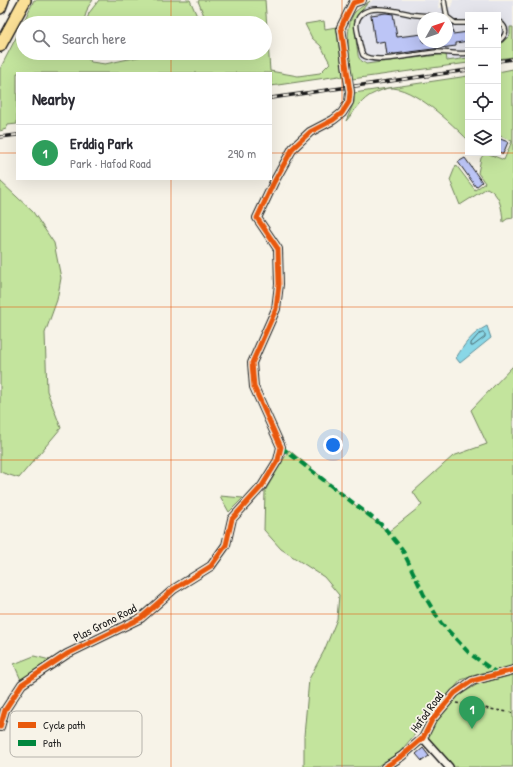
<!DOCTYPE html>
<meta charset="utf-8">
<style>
body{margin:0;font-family:"Patrick Hand",sans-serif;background:#f7f7f7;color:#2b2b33}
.controls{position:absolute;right:12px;top:12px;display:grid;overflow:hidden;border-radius:0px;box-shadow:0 4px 16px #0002}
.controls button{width:36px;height:36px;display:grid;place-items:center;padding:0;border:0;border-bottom:1px solid #e1e1e2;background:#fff;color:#2b2b33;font:20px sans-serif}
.compass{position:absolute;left:417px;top:12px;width:36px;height:36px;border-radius:50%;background:#fff;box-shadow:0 4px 16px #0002;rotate:50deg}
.you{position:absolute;left:333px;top:445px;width:14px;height:14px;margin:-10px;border:3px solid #fff;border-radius:50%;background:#1a73e8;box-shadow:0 0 0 6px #1a73e833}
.badge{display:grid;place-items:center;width:26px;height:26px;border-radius:50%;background:#111827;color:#fff;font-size:13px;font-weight:700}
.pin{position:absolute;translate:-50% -33px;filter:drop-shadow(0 1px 2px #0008)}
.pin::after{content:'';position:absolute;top:21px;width:14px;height:12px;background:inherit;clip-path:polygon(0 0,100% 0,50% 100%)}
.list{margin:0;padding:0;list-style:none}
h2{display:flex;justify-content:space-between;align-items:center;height:52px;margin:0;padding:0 16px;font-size:17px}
h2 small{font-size:13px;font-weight:400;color:#7c7c81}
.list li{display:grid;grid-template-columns:26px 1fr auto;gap:12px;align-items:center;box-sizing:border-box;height:56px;padding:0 16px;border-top:1px solid #e1e1e2}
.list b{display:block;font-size:15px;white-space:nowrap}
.list p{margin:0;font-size:13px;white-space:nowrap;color:#7c7c81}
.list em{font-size:13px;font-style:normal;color:#7c7c81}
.icon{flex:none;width:22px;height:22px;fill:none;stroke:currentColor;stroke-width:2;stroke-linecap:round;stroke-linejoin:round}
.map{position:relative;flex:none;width:513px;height:767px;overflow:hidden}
.search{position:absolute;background:#fff;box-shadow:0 4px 16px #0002;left:16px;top:16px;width:256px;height:44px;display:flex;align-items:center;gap:10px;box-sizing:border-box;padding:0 14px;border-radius:22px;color:#7c7c81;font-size:15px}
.panel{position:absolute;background:#fff;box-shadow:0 4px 16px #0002;left:16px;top:72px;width:256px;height:108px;border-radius:0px}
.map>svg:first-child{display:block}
.built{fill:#e5e5ec;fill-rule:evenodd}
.green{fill:#c3e49d;stroke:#70805c}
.water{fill:#89d7e7;stroke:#5d8c96}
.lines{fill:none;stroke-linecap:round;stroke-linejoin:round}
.shore{stroke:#48676d;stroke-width:1}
.building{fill:#bcc5f6;stroke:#1c1c1c}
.service-casing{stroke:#1c1c1c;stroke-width:6}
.minor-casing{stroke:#1c1c1c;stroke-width:10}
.trunk-casing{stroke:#1c1c1c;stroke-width:14}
.path{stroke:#1c1c1c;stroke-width:1.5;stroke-dasharray:3 3;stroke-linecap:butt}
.service{stroke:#f7f3e8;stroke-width:3.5}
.minor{stroke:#f7f3e8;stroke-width:7}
.trunk{stroke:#fadf96;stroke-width:11}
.rail-casing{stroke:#1c1c1c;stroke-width:3.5}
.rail{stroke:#f7f3e8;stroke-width:2;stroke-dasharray:6;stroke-linecap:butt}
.minor-bridge-casing{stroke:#1c1c1c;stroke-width:10;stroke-linecap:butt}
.minor-bridge{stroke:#f7f3e8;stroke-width:7}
.quiet{stroke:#00873e;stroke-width:4;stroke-dasharray:8 4;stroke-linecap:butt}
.cycleway-casing{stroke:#f7f3e8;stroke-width:8}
.cycleway{stroke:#e8590c;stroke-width:5}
.grid{fill:none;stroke:#e8590c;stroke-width:1;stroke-opacity:0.55}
.labels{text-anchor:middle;stroke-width:3.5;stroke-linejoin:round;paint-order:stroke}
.street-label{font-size:12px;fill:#1c1c1c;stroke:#f7f3e8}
.key{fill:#f7f3e8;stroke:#b5b2ab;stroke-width:1}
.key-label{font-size:11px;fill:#1c1c1c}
</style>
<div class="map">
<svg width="513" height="767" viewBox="0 0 513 767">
<rect width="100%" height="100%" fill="#f7f3e8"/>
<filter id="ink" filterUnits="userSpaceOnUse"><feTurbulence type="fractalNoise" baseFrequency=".025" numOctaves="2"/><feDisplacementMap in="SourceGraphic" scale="8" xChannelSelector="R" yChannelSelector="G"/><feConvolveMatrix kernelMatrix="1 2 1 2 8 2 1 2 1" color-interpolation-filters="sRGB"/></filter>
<g filter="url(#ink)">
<path class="built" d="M373 0H439L438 8 452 7 453 0H513V27H510V35L498 47V15H468V58L447 61 446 54 366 64 359 59 355 20 361 10ZM423 18H447V42H423Z"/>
<g class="green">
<path d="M34 0H93L88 7 83 23H23Z"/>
<path d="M99 0H190L200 23H159L152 20 137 19 134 23H86L89 13Z"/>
<path d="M200 0H265L270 71 298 76 320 73 330 63 321 46 312 38 305 24 324 21 325 29 336 27 344 78 339 76 271 86V73H17V124L8 125 6 129 0 131V69L23 24V53H81L91 62 105 64 157 53H265V23H207L198 1Z"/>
<path d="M370 1C350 21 355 28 358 55 359 60 362 61 366 64L446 54 447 61 468 58V63L352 79C350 62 343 27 355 12 359 8 365 5 370 1Z"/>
<path d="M510 27H513V57L498 59V47L510 35Z"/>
<path d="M513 69V218L507 219 503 222C502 208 500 194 487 188L460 205 450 180 456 165 475 190 485 183 478 173 481 158 484 154H489L504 160 512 141 498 135V72Z"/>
<path d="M468 76V140C452 124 413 86 389 88 386 88 372 94 369 96 360 102 353 113 346 121L354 102V93Z"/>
<path d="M0 181 33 212 54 243 61 278 57 300 45 333 47 391 61 428 19 478 0 472Z"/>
<path d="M513 366V667L498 671 482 673 461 680 399 753 376 767H304V736L309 679 324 651 337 619 339 595 324 577 281 549 264 530 265 491 289 450 388 532 422 505 413 492 453 456 487 444 471 410Z"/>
<path d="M220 496 243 498 229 512Z"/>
<path d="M34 656 50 660 21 680 14 664Z"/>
<path d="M513 675V767H454L428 738 434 721 458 696 478 684Z"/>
</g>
<path class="water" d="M487 326 491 338 460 363 456 358C465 343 472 334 487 326Z"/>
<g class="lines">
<path class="shore" d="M483 333 485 334V337L473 346H471V343L478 335Z"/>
</g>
<g class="building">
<path d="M386 13 393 14 397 37 423 34V42H447V21L452 24 453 34 468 32V41L456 43V46L387 55 385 41 375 43 371 15Z"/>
<path d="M498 138 508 142 503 154 498 151Z"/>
<path d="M465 158 482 182 476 187 458 162Z"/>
<path d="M423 748 429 756 422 761 416 754Z"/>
</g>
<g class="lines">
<defs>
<g id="service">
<path d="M444 0 447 17C434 16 422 16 410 14 396 11 362 1 357 22 356 25 357 30 358 34 359 41 360 48 363 55 374 65 421 53 437 52 447 52 457 55 468 53"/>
<path d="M447 17 455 23H468"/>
<path d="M498 21C509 28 507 35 498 42"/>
</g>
<g id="minor">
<path d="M348 79 341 27 353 3 362 0"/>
<path d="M0 727 5 710 22 684 67 654 141 618 174 589 211 566 226 545 232 519 262 486 278 460 281 447 254 387 252 363 276 309 279 284 278 249 257 218 274 182 293 148 310 132 333 120 342 113 349 102 350 92"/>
<path d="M423 738 449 767"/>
<path d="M385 767 402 756 423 738 432 720 455 693 472 681 513 670"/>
</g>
<g id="trunk">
<path d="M0 8 3 0"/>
<path d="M0 46 25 0"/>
</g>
</defs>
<use href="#service" class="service-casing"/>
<use href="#minor" class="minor-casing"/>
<use href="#trunk" class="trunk-casing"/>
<path class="path" d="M456 703 513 713"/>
<use href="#service" class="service"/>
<use href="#minor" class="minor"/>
<use href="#trunk" class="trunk"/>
<defs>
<g id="rail">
<path d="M498 61 513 59"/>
<path d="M271 98 468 70"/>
<path d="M0 137 17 135"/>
</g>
</defs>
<use href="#rail" class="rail-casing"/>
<use href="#rail" class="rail"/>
<defs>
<path id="minor-bridge" d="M348 79 350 92"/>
</defs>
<use href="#minor-bridge" class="minor-bridge-casing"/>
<use href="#minor-bridge" class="minor-bridge"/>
<path class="quiet" d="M281 447 383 526 402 549 424 595 441 623 469 653 498 674"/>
<defs>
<g id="cycleway">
<path d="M0 727 5 710 22 684 67 654 141 618 174 589 211 566 226 545 232 519 262 486 278 460 281 447 254 387 252 363 276 309 279 284 278 249 257 218 274 182 293 148 310 132 333 120 342 113 349 102 350 92 341 27 353 3 362 0"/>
<path d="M385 767 402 756 423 738 432 720 455 693 472 681 513 670"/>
</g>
</defs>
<use href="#cycleway" class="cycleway-casing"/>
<use href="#cycleway" class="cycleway"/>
</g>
</g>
<path class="grid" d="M171 0V23M342 0V767M171 53V73M0 153H17M271 153H513M171 179V767M0 307H513M0 460H513M0 614H513"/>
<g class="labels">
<g class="street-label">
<text transform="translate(105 623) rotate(-27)" y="4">Plas Grono Road</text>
<text transform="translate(427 712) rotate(-54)" y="4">Hafod Road</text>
</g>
</g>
<rect x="10" y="711" width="132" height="46" rx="6" class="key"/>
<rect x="18" y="722" width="18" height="6" fill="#e8590c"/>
<rect x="18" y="740" width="18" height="6" fill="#00873e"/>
<g class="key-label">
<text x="43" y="729">Cycle path</text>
<text x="43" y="747">Path</text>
</g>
</svg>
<div class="controls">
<button>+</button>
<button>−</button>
<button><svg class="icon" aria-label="locate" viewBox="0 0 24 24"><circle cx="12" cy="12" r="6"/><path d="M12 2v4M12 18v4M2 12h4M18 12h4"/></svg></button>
<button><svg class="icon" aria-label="layers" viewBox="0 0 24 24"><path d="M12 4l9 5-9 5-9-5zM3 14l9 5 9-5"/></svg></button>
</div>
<svg class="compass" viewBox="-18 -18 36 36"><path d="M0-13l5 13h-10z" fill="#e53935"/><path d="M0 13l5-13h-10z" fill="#7c7c81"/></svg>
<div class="you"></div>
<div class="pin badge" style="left:472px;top:729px;background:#2e9e5b">1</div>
<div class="search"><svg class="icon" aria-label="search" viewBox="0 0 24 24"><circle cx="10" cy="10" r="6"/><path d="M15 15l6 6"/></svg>Search here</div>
<section class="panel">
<h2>Nearby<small></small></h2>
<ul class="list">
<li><span class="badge" style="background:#2e9e5b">1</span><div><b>Erddig Park</b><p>Park · Hafod Road</p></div><em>290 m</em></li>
</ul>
</section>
</div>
